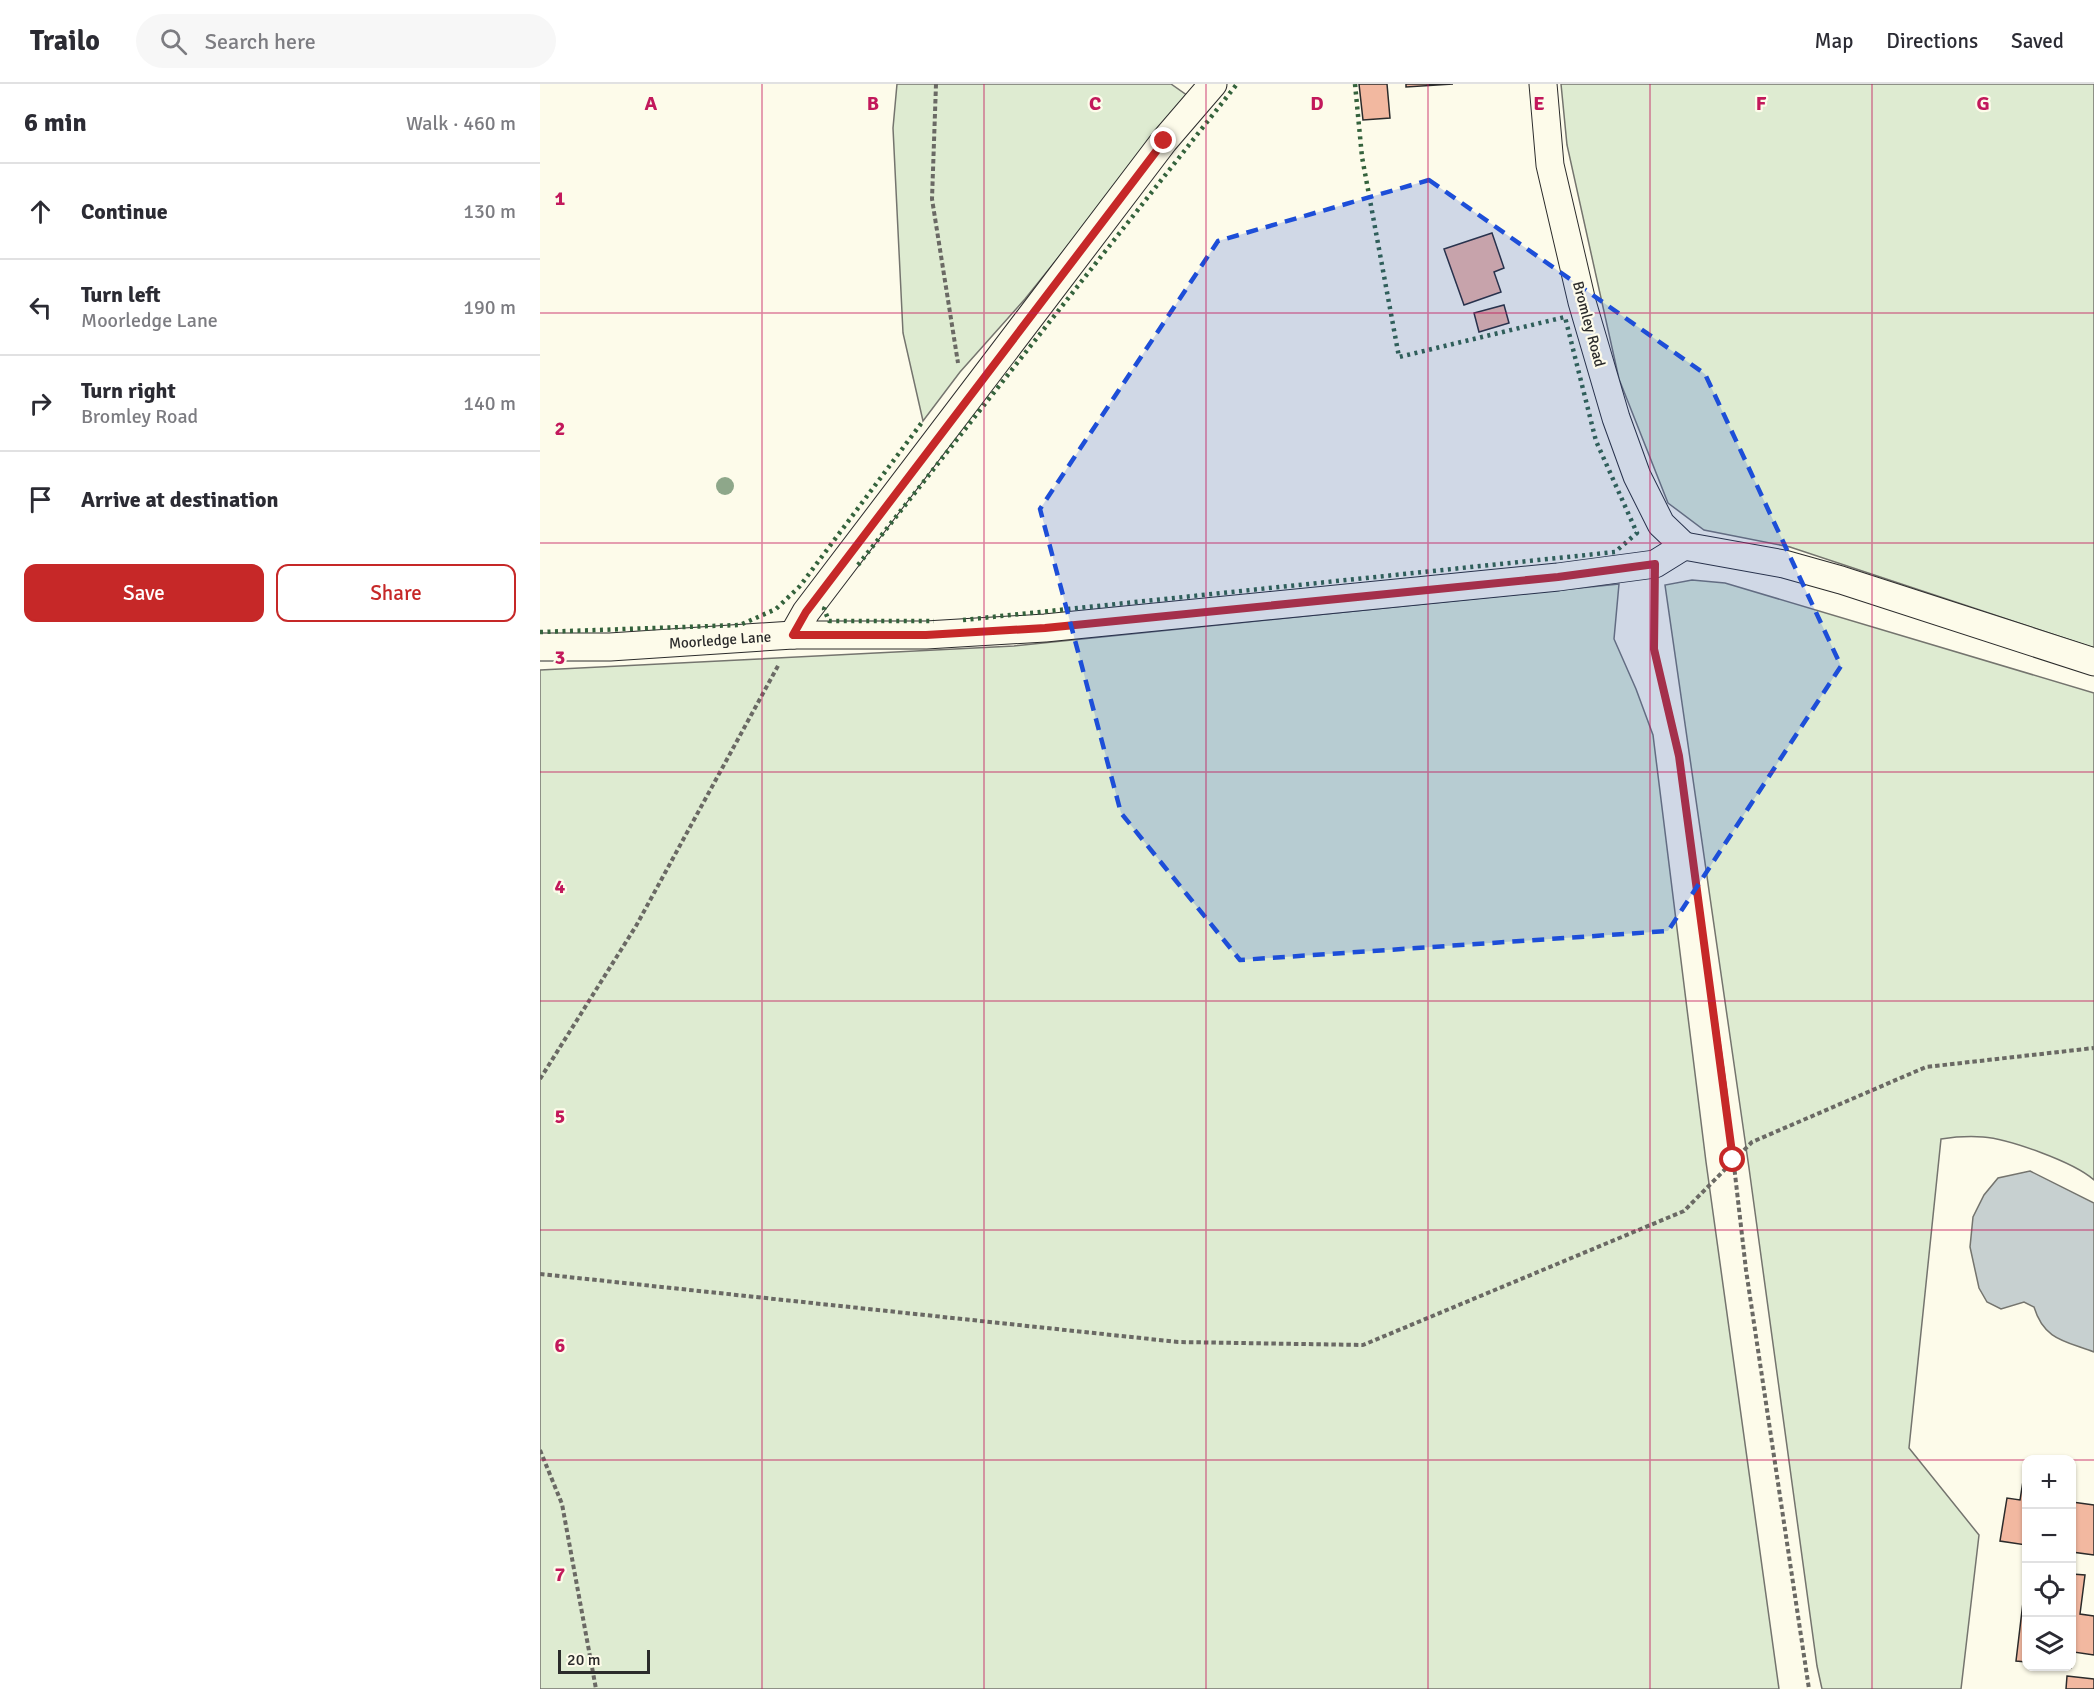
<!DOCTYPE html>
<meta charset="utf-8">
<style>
body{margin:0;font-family:Signika,sans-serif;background:#f7f7f7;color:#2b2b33}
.controls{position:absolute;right:18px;bottom:18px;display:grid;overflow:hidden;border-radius:12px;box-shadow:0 2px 4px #0004}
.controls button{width:54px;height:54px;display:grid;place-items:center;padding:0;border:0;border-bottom:2px solid #e1e1e2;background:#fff;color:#2b2b33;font:30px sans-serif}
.scale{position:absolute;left:18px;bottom:15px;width:92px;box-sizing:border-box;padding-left:6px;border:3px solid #2b2b2b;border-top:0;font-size:16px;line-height:21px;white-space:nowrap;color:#2b2b2b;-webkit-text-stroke:4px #fdfbea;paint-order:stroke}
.stop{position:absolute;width:18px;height:18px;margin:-14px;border:4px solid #c62828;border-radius:50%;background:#fff}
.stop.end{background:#c62828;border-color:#fff;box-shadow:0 2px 6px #0008}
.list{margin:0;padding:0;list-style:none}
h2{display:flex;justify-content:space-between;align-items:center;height:78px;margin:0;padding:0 24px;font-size:26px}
h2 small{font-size:20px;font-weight:400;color:#7c7c81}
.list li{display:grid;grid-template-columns:39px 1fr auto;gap:18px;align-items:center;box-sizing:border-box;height:96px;padding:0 24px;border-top:2px solid #e1e1e2}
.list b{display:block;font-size:22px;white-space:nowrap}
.list p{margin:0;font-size:20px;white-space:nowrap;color:#7c7c81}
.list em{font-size:20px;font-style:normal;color:#7c7c81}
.actions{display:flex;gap:12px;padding:18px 24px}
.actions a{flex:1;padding:14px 0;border:2px solid #c62828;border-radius:12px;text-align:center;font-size:21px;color:#c62828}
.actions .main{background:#c62828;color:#fff}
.icon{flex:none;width:33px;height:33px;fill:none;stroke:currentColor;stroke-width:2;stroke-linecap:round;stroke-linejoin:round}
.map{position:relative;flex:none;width:1554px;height:1605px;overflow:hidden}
header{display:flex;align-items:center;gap:36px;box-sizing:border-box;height:84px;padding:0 30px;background:#fff;border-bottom:2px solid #e1e1e2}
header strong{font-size:28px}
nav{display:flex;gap:33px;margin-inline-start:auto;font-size:21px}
.search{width:420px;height:54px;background:#f7f7f7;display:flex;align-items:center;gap:15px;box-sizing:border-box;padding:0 21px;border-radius:33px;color:#7c7c81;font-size:22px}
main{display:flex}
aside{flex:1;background:#fff}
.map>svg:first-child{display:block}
.green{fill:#deebd1;stroke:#74746e;stroke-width:1.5}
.water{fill:#c7d0d0;stroke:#74746e;stroke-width:1.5}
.building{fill:#f2b8a0;stroke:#2b2b2b;stroke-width:1.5}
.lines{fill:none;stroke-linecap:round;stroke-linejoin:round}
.street-casing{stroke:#2b2b2b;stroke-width:29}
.path{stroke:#6a6964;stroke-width:4;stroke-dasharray:4.5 3;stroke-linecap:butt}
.street{stroke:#fdfbea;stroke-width:27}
.hedge{stroke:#34623c;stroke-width:4.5;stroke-dasharray:3 4.5;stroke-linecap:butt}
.tree{fill:#8ea78a}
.route{stroke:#c62828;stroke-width:8}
.marked{fill:#1d4ed8;fill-opacity:0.2;stroke:#1d4ed8;stroke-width:4.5;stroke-dasharray:12 8;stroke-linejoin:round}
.grid{fill:none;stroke:#c2185b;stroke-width:1.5;stroke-opacity:0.55}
.labels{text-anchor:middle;stroke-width:4.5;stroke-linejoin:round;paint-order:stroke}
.street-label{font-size:15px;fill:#2b2b2b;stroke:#fdfbea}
.grid-label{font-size:20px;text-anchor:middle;font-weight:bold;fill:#c2185b;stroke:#fdfbea;stroke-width:4.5;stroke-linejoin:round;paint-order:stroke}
</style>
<header>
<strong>Trailo</strong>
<div class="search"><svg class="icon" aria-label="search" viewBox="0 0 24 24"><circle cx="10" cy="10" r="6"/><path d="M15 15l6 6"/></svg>Search here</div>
<nav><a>Map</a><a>Directions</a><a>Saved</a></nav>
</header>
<main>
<aside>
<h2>6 min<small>Walk · 460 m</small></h2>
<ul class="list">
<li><svg class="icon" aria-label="ahead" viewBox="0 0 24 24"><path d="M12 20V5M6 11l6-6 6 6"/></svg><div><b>Continue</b></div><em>130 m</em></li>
<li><svg class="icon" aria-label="left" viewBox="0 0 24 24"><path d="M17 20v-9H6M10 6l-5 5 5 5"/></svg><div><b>Turn left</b><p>Moorledge Lane</p></div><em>190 m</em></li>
<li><svg class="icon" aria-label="right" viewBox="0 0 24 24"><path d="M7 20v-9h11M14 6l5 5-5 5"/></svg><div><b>Turn right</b><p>Bromley Road</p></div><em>140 m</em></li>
<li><svg class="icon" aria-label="arrive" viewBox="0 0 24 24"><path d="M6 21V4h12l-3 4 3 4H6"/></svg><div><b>Arrive at destination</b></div></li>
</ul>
<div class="actions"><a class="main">Save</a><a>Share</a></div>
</aside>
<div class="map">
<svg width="1554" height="1605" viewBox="0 0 1554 1605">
<rect width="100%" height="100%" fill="#fdfbea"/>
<g class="green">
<path d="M357 0H631L648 12 485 215 420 288 383 337 363 249 353 44Z"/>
<path d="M1021 0H1554V564L1250 463 1164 446 1128 419 1079 295 1027 61Z"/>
<path d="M1152 496 1185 499 1554 609V1096C1534 1078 1469 1055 1443 1053 1429 1052 1414 1053 1401 1055L1369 1364 1439 1451 1421 1605H1282L1277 1582 1209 1084 1125 501Z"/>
<path d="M1079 500 1074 555 1096 605 1113 651 1166 1078 1239 1605H0V586L474 562Z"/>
</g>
<path class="water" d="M1490 1087 1554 1119V1268C1525 1257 1504 1256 1494 1223L1484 1218 1461 1225 1447 1218 1439 1204 1430 1163 1433 1133 1444 1111 1458 1094Z"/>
<g class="building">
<path d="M819 0H847L850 34 823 36Z"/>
<path d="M866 0H913L866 3Z"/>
<path d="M952 149 964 184 954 188 961 208 924 221 904 165Z"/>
<path d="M964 221 969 239 939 248 934 229Z"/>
<path d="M1486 1378V1461L1460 1457 1467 1414 1480 1416Z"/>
<path d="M1532 1418 1554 1421V1471L1532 1468Z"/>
<path d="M1532 1490 1545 1491 1540 1530 1554 1532V1571L1534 1568 1531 1584 1519 1582H1532Z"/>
<path d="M1486 1493V1578L1476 1577Z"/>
<path d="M1527 1592 1554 1595V1605H1526Z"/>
</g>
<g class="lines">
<defs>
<g id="street">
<path d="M1003 0 1010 81 1042 218 1076 334 1097 392 1121 440 1144 462"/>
<path d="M1144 462 1244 480 1301 496 1554 578"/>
<path d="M253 551 266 528 624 57 673 0"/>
<path d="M0 563H70L253 551H386L505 544 1018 493 1115 480 1144 462"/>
</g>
</defs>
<use href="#street" class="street-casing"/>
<g class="path">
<path d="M396 0 392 115 418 279"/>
<path d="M1115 508 1114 565 1139 672 1185 1003 1206 1186 1269 1605"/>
<path d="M0 995 96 842 239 580"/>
<path d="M0 1190 638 1258 823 1261 1144 1127 1212 1058 1386 983 1554 964"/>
<path d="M0 1366 22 1420 56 1605"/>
</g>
<use href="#street" class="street"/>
<g class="hedge">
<path d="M318 481 697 0"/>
<path d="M285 523 284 525 289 537H394"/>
<path d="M423 536 1075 468 1097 449 1056 357 1025 233 859 273 822 73 815 0"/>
<path d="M0 548 200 541 236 525 260 502 383 337"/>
</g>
</g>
<circle class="tree" cx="185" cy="402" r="9"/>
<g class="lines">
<path class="route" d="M624 57 266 528 253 551H386L505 544 1018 493 1115 480 1114 565 1139 672 1193 1076"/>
</g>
<path class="marked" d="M889 96 1165 290 1301 582 1128 847 700 876 581 729 500 425 678 157Z"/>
<path class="grid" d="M222 0V1605M444 0V1605M666 0V1605M888 0V1605M1110 0V1605M1332 0V1605M0 229H1554M0 459H1554M0 688H1554M0 917H1554M0 1146H1554M0 1376H1486M1532 1376H1554"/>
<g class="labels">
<g class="street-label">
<text transform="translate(1049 240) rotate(75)" y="5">Bromley Road</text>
<text transform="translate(180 556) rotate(-4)" y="5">Moorledge Lane</text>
</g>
</g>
<g class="grid-label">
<text x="111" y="26">A</text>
<text x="333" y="26">B</text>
<text x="555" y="26">C</text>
<text x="777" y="26">D</text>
<text x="999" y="26">E</text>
<text x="1221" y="26">F</text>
<text x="1443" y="26">G</text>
<text x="20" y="121">1</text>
<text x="20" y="351">2</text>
<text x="20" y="580">3</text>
<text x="20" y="809">4</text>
<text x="20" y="1039">5</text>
<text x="20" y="1268">6</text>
<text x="20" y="1497">7</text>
</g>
</svg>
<div class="controls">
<button>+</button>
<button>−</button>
<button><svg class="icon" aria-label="locate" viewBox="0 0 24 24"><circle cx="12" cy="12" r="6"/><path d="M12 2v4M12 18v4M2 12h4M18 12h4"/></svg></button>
<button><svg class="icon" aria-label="layers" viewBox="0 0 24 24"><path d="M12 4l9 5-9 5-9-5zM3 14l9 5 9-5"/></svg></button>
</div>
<div class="scale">20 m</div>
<div class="stop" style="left:1193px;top:1076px"></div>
<div class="stop end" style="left:624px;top:57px"></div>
</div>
</main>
